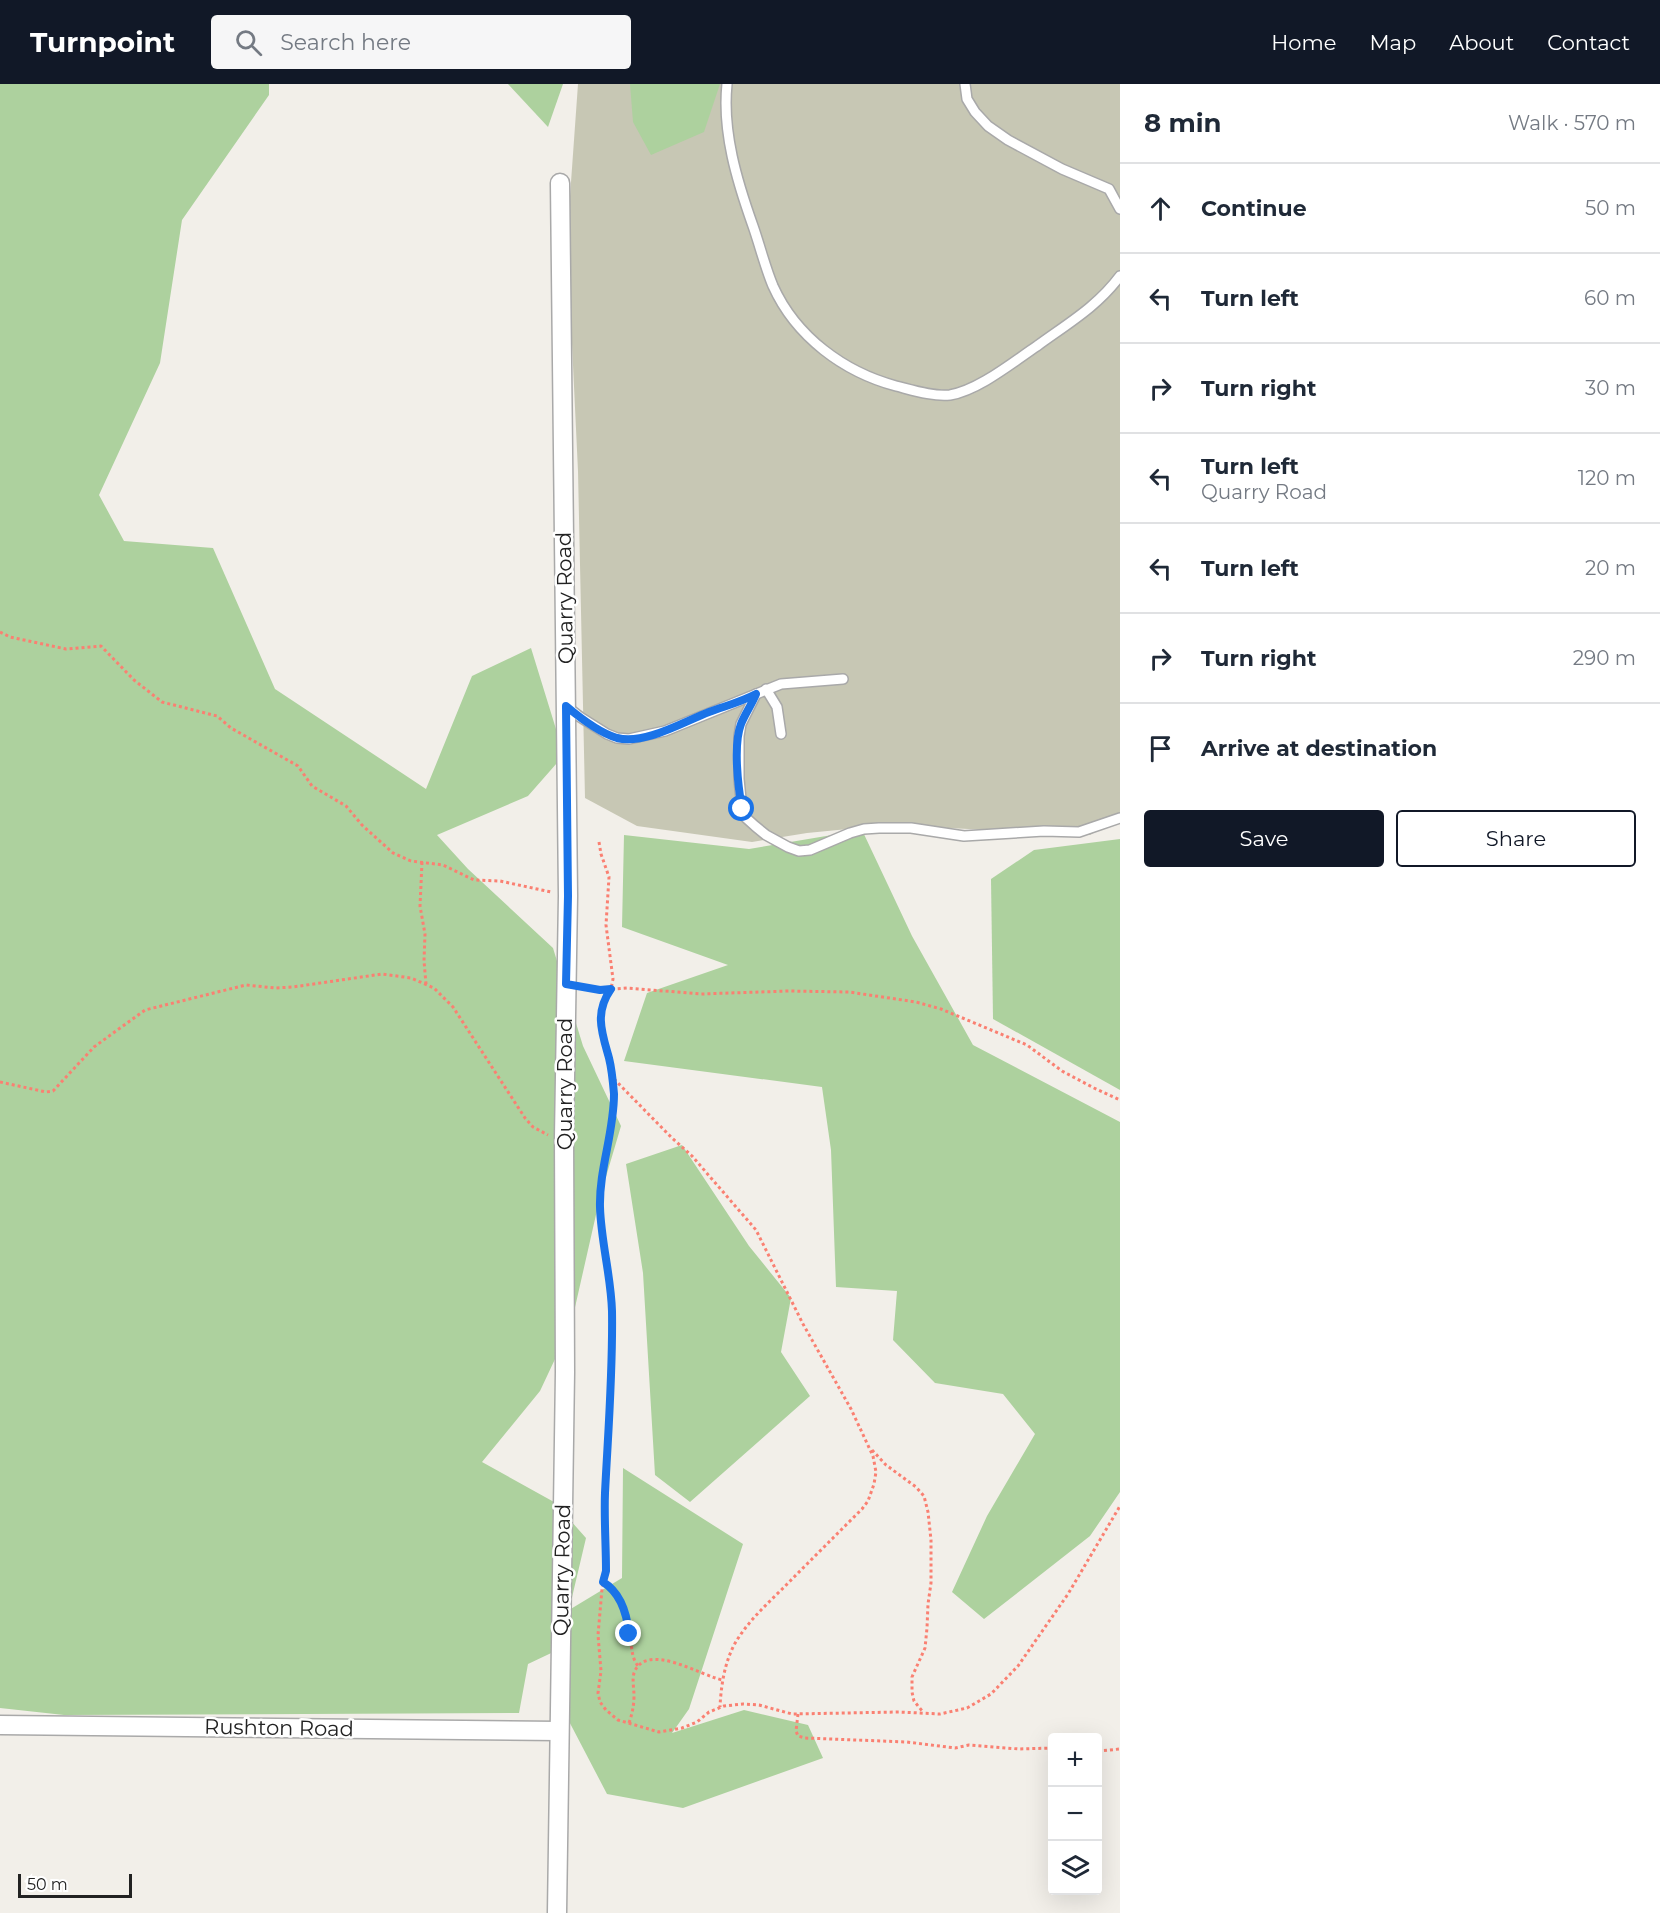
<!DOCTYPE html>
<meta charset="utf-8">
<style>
body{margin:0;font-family:Montserrat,sans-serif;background:#f6f6f7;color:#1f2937}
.controls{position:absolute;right:18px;bottom:18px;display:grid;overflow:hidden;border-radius:6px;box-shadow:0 6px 24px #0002}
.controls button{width:54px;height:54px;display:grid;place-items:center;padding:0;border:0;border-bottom:2px solid #e0e1e3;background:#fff;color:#1f2937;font:30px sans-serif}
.scale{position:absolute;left:18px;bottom:15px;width:114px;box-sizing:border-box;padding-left:6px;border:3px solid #222;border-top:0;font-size:16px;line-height:21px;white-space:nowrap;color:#222;-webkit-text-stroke:4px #fff;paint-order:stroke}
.stop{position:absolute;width:18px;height:18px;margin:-14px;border:4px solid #1a73e8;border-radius:50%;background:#fff}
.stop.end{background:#1a73e8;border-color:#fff;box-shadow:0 2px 6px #0008}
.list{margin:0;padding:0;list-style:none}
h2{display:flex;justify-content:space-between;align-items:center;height:78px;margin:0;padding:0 24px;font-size:26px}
h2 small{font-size:20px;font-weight:400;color:#747a83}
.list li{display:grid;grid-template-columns:39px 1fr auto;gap:18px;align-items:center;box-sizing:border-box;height:90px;padding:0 24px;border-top:2px solid #e0e1e3}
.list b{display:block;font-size:22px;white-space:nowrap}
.list p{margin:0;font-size:20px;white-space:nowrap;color:#747a83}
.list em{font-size:20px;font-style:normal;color:#747a83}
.actions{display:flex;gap:12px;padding:18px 24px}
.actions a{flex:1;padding:14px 0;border:2px solid #111827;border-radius:6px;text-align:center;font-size:21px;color:#111827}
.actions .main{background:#111827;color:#fff}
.icon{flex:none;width:33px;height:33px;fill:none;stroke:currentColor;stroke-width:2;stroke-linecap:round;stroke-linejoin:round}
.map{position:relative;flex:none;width:1120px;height:1829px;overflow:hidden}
header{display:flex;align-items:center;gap:36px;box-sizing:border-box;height:84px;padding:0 30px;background:#111827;color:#fff}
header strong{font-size:28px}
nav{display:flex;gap:33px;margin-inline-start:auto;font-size:21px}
.search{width:420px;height:54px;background:#f6f6f7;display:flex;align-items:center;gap:15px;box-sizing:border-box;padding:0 21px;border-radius:6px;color:#747a83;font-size:22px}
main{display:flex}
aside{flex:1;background:#fff}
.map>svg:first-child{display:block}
.construction{fill:#c7c7b4}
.forest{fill:#add19e}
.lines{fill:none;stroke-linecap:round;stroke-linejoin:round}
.lane-casing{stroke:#a9a9a9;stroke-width:12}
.street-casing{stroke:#a9a9a9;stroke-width:21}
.path{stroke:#fa8072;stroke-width:3;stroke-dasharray:3 3;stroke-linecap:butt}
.lane{stroke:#fff;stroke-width:9}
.street{stroke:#fff;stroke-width:18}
.route{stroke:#1a73e8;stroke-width:8}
.labels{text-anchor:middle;stroke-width:5;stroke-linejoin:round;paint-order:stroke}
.street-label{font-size:21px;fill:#222;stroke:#fff}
</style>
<header>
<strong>Turnpoint</strong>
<div class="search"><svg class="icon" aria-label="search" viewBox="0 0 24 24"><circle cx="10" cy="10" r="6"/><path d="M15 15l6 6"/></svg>Search here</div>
<nav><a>Home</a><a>Map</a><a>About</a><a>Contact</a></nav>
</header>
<main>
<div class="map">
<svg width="1120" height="1829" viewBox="0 0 1120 1829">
<rect width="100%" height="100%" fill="#f2efe9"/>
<path class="construction" d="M578 0H1120V734L1090 751 889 741 807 749 752 758 637 742 585 714 578 387 567 154Z"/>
<g class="forest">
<path d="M0 0H269V11L182 136 160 279 99 411 124 457 213 464 275 605 426 705 472 592 531 564 564 671 528 712 437 751 468 785 553 864 583 962 621 1042 600 1113 571 1241 540 1307 482 1378 554 1418 586 1454 569 1526 622 1494 623 1384 743 1460 689 1625 672 1649 744 1626 808 1641 823 1674 683 1724 607 1710 561 1622 566 1562 528 1580 519 1629 64 1631 0 1624Z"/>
<path d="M508 0H563L548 43Z"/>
<path d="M630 0H720L704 48 651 71 633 38Z"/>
<path d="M862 746 912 852 973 961 1120 1038V1408L1090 1452 984 1535 952 1508 987 1432 1035 1350 1003 1310 935 1299 893 1256 897 1207 836 1203 831 1066 822 1003 624 977 647 909 728 881 622 843 624 751 749 765Z"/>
<path d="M1120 755V1006L993 935 991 795 1034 766Z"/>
<path d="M682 1061 749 1162 791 1214 781 1268 810 1312 690 1418 655 1391 643 1189 626 1080Z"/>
</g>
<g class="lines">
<defs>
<g id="lane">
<path d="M727 0C722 48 737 97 753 142 760 162 765 183 773 202 796 253 844 288 896 302 912 306 934 313 950 311 979 306 1013 278 1037 262 1067 240 1097 223 1120 192"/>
<path d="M965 0 967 15 975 28 988 42 1008 56 1062 85 1109 105 1120 125"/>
<path d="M766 605 777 623 781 650"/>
<path d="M756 610 741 640 739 652V695L742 725 745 733 755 742 766 751 788 763 799 767 810 766 850 749 864 745 879 744H911L964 752 1044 747 1079 748 1120 734"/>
<path d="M566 622 580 633 607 650 617 654 629 655 665 647 781 600 843 595"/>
</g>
<g id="street">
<path d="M0 1641 559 1647"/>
<path d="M557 1829 565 1288 564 1053 568 812 560 99"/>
</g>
</defs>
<use href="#lane" class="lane-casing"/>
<use href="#street" class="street-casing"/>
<g class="path">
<path d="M0 548 10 553 66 565 101 562 134 596 162 618 217 632 231 644 298 682 312 702 346 722 362 741 393 769 411 777 443 781 474 796 500 797 551 808"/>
<path d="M599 758 601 770 609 793 606 841 613 895 611 905 604 915 601 938 603 959 613 992 614 1013 610 1054 602 1098 600 1123 611 1211 612 1230 610 1330 605 1408 606 1487 602 1505 598 1551 601 1587 598 1609 600 1618 606 1626 618 1636 659 1648 682 1644 697 1638 709 1628 724 1622 743 1620 759 1621 792 1630 899 1628 940 1630 967 1624 991 1610 1018 1582 1068 1510 1120 1422"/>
<path d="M422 778 420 822 425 850 424 877 426 900"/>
<path d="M582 903 600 906 627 904 701 910 789 907 849 908 916 918 941 925 1027 961 1062 987 1094 1004 1120 1016"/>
<path d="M614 995 671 1053 692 1072 756 1146 803 1240 851 1325 873 1372 876 1388 874 1400 868 1417 862 1425C839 1448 816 1471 793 1494 774 1514 752 1532 737 1556 725 1575 721 1601 720 1623"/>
<path d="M0 998 46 1008 53 1007 94 963 145 926 246 901 275 904 293 903 382 890 411 894 434 904 453 923 525 1034 533 1043 548 1051"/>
<path d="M872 1366 886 1381 916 1403 924 1412 928 1428 931 1456V1499L928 1520 927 1544 925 1564 912 1593V1608L914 1617 923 1628"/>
<path d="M604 1498C625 1511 627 1537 631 1559 632 1568 633 1576 638 1582"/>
<path d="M798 1630 796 1647 798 1652 805 1654 907 1658 955 1664 969 1661 1019 1665 1052 1664"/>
<path d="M629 1639C632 1630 634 1622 634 1612 634 1604 632 1596 634 1589 646 1556 703 1593 723 1596"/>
<path d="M1098 1667 1120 1665"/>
</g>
<use href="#lane" class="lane"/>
<use href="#street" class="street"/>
</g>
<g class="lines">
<path class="route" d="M629 1550C627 1530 621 1509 603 1498L606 1487C606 1461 604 1435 605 1409 608 1349 613 1288 612 1227 611 1192 601 1158 600 1123 599 1085 614 1049 614 1010 613 998 612 986 609 974 602 949 594 929 611 905L600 906 566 900 568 812 566 622C579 633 600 649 617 654 645 661 683 638 709 628 725 622 741 618 756 610 752 620 745 630 741 640 733 661 738 702 742 725"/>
</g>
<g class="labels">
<g class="street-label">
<text transform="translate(565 514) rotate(-91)" y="7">Quarry Road</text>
<text transform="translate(565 1000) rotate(-90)" y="7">Quarry Road</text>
<text transform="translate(562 1486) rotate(-89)" y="7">Quarry Road</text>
<text transform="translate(279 1644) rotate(1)" y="7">Rushton Road</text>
</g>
</g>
</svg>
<div class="controls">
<button>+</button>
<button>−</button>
<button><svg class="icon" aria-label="layers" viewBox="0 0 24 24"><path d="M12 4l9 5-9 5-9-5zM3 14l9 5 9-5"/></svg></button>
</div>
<div class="scale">50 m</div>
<div class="stop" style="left:742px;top:725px"></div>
<div class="stop end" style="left:629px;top:1550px"></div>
</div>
<aside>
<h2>8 min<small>Walk · 570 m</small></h2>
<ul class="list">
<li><svg class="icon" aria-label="ahead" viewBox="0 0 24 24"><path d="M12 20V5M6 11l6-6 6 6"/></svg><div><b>Continue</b></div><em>50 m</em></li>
<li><svg class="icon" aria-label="left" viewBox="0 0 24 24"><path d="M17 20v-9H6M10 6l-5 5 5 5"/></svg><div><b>Turn left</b></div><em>60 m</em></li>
<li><svg class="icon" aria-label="right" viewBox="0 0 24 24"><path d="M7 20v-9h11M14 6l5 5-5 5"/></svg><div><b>Turn right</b></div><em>30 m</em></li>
<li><svg class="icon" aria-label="left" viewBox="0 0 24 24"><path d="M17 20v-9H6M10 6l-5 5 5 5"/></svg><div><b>Turn left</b><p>Quarry Road</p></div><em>120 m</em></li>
<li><svg class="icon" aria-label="left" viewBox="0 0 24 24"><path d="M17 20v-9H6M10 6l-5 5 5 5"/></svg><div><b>Turn left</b></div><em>20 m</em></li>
<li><svg class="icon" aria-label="right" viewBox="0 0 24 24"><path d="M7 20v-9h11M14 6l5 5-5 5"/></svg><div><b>Turn right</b></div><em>290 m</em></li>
<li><svg class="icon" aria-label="arrive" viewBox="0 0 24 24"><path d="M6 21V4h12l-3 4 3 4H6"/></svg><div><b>Arrive at destination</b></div></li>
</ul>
<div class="actions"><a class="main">Save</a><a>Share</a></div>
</aside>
</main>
